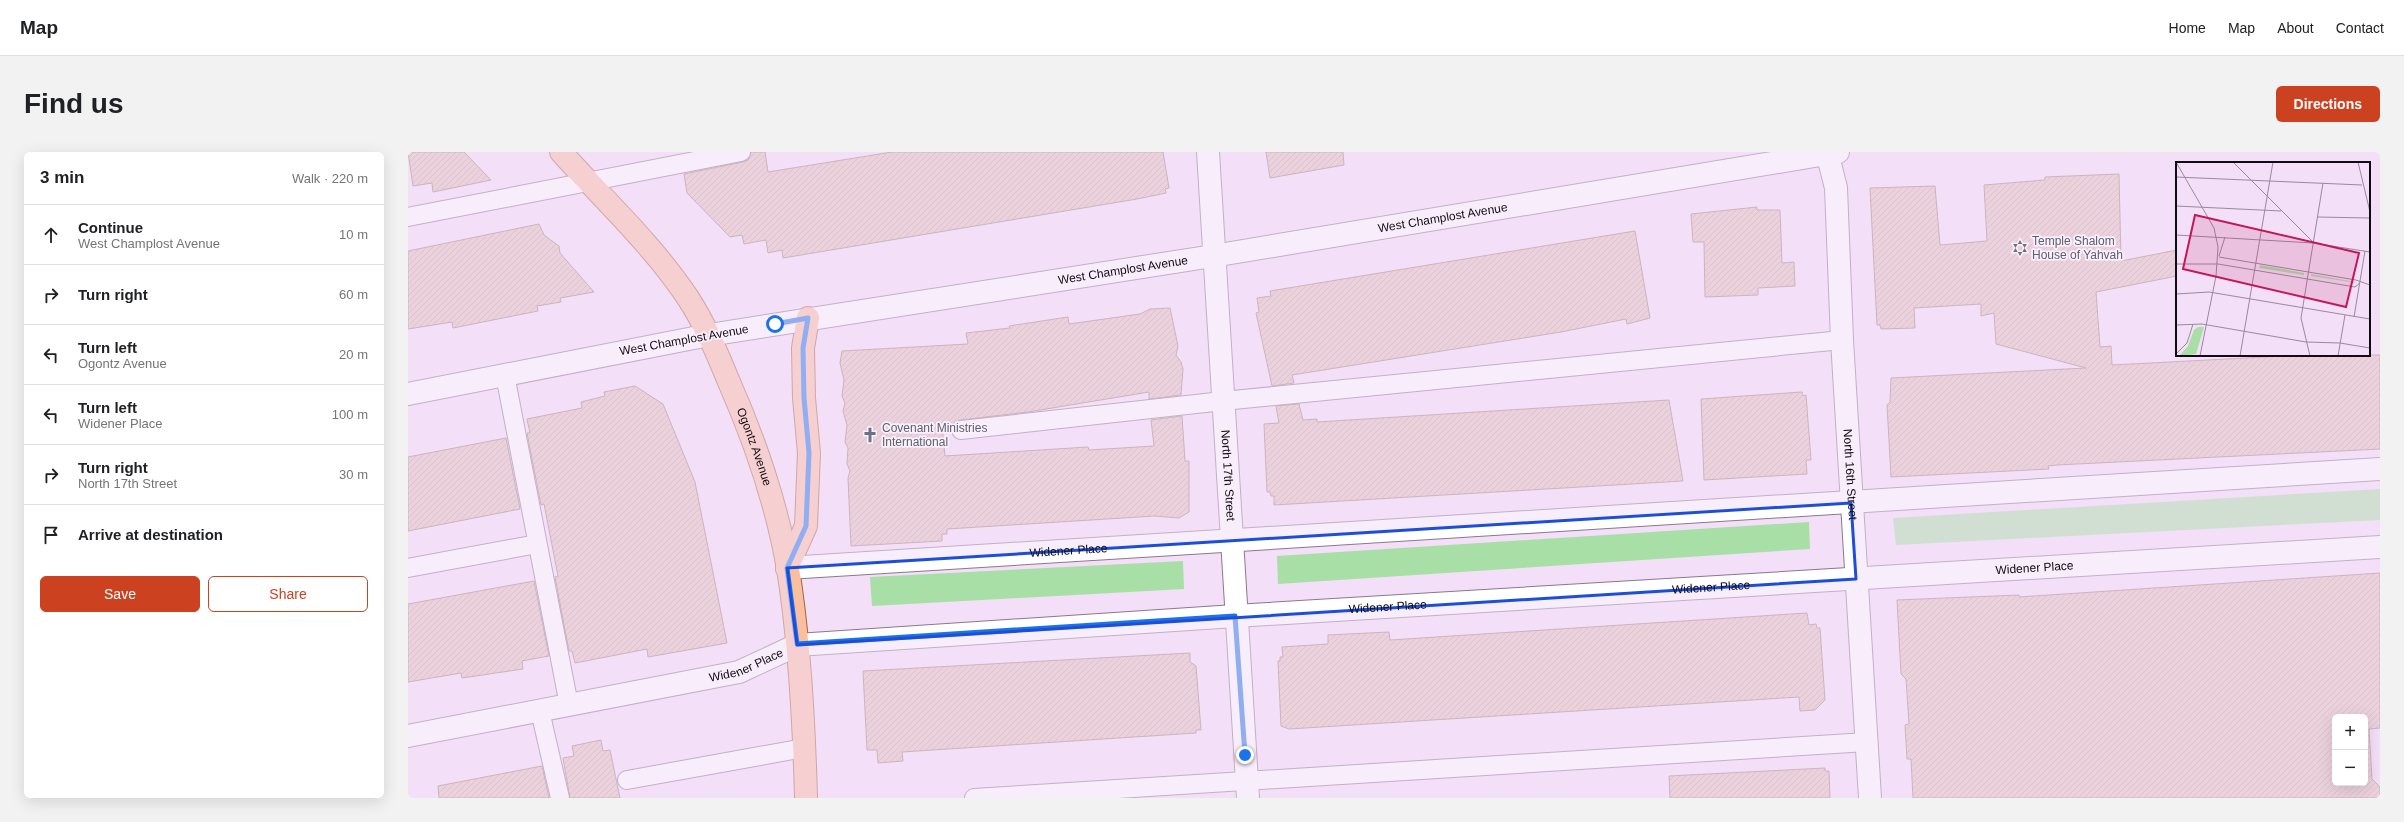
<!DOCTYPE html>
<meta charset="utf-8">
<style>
body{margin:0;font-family:Helvetica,sans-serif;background:#f2f2f2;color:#202124}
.controls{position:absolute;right:12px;bottom:12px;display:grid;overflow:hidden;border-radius:6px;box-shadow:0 4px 16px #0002}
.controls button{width:36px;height:36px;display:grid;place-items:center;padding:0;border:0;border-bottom:1px solid #e0e0e0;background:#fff;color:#202124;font:20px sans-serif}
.stop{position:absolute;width:12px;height:12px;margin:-9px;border:3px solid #1a73e8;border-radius:50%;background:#fff}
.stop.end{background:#1a73e8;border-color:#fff;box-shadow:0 1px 4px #0008}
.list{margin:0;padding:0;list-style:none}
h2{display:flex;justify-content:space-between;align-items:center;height:52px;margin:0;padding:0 16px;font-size:17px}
h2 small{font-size:13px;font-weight:400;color:#757577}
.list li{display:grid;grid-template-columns:26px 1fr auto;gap:12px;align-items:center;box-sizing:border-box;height:60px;padding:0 16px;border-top:1px solid #e0e0e0}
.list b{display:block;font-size:15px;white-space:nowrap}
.list p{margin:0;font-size:13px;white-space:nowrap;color:#757577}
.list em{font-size:13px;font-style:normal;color:#757577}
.actions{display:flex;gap:8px;padding:12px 16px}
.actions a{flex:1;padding:9px 0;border:1px solid #cc4221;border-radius:6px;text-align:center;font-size:14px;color:#cc4221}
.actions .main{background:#cc4221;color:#fff}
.icon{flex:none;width:22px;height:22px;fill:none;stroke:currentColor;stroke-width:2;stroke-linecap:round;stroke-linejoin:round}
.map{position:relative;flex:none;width:1972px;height:646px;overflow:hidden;border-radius:6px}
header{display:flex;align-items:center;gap:24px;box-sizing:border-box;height:56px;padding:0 20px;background:#fff;border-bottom:1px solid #e0e0e0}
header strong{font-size:19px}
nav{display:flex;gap:22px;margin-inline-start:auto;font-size:14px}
.intro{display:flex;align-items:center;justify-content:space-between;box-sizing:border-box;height:96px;padding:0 24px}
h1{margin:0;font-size:28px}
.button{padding:10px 18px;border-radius:6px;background:#cc4221;color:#fff;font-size:14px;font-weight:700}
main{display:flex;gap:24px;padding:0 24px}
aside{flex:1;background:#fff;border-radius:6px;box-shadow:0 4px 16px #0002}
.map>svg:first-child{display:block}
.green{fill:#a8dfa6}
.building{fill:url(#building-hatch);stroke:#9e8178;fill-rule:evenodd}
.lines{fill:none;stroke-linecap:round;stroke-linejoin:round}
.service-casing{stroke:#8a788e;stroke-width:20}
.minor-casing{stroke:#8a788e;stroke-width:24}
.tertiary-casing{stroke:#8a788e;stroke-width:24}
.primary-casing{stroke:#a66444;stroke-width:24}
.service{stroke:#fff;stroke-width:18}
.minor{stroke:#fff;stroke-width:22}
.tertiary{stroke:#fff;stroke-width:22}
.primary{stroke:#fabf9f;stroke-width:22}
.route{stroke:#1a73e8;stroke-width:5}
.marked{fill:none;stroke:#1d4ed8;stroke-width:3;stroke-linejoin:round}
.labels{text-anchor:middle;stroke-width:3.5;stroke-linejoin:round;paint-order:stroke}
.street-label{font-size:12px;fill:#110b12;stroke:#fcf0fe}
.worship-label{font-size:12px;fill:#5b616d;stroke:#fcf0fe;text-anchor:start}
.inset-road{fill:none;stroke:#998a9b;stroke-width:1}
.view{fill:#c2185b;fill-opacity:0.15;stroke:#c2185b;stroke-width:2}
.inset-edge{fill:none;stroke:#110b12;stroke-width:2}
</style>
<header>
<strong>Map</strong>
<nav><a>Home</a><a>Map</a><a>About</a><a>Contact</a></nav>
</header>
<div class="intro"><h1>Find us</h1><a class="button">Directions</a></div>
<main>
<aside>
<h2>3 min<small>Walk · 220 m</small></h2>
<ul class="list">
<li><svg class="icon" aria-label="ahead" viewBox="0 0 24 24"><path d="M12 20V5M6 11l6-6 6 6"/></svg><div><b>Continue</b><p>West Champlost Avenue</p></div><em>10 m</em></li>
<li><svg class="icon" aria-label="right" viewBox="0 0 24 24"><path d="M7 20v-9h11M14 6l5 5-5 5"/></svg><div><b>Turn right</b></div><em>60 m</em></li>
<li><svg class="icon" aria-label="left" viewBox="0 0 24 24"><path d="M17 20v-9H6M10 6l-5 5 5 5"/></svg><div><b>Turn left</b><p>Ogontz Avenue</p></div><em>20 m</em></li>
<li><svg class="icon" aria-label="left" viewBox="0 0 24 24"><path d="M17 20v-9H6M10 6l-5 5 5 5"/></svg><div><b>Turn left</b><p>Widener Place</p></div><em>100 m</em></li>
<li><svg class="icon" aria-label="right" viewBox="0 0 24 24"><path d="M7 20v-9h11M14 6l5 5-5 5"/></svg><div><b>Turn right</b><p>North 17th Street</p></div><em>30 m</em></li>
<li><svg class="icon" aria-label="arrive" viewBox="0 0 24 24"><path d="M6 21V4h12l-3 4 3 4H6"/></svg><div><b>Arrive at destination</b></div></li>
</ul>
<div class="actions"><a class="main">Save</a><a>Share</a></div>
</aside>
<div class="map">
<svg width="1972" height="646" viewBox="0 0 1972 646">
<defs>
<pattern id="building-hatch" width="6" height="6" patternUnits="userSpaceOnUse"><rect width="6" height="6" fill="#e2c2b9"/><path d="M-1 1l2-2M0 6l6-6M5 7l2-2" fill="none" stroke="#c1a59e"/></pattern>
</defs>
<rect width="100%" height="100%" fill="#f3dff7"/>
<g class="green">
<path d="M1972 337V368L1488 393 1485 366Z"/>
<path d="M1401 370 1402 397 870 432 869 404Z"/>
<path d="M775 409 776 437 464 454 462 425Z"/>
</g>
<g class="building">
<path d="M0 0H56L83 28 25 40 24 31 5 34Z"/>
<path d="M343 0H357L360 20 484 0H755L761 36 757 37 758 41 729 47 375 106 374 98 360 101 358 88 336 92 334 83 322 85 279 41 276 22 335 10 340 8Z"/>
<path d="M858 0H935L936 13 862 26Z"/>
<path d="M1711 22 1713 109 1769 98V124L1688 140 1692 195 1703 194 1704 213 1895 203H1972V297L1649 313 1640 314 1641 317 1483 325 1479 253 1482 250 1483 226 1678 216 1588 192 1586 161 1573 164V152L1506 156 1507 176 1473 177 1472 173H1469L1462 36 1527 34 1532 93 1579 89 1576 33 1637 28V25Z"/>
<path d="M1349 55V58H1372L1374 111 1386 110 1387 134 1350 136V143L1297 145 1296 90H1285L1283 62Z"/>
<path d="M131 72 136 83 151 94 152 101 186 140 152 146 153 150 129 154 130 159 45 176 44 170 0 177V99Z"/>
<path d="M1227 79 1242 166 1219 172 1218 167 1153 180 884 223 886 231 864 234 848 161 851 160 849 146 863 144 862 139Z"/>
<path d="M762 156 770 194 768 203 773 210 775 217 773 243 741 247V240L620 260 552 268 545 272 534 274 537 304 680 295 681 298 746 294 743 268 774 264 777 309H781V360L771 366 747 364 539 377V382H534V389L443 394 440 326 442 319 439 312 440 296 437 290 439 273 435 259 437 251 434 244 436 228 432 211 434 199 560 192 558 181 602 176 601 174 660 165 661 172 732 162 742 157Z"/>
<path d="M227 234 255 252 287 330 319 491 240 505 239 497 167 511 164 499H161L147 425 150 424 136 352 133 353 119 281H122L119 267 174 256 173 250 197 244 196 240Z"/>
<path d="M1394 240 1395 244 1398 243 1403 308H1398L1399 322 1296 328 1293 247Z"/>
<path d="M1261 248 1275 329 866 353V344H863L862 340H859L856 272 871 271 868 254 891 252 895 268 909 267V270Z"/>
<path d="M98 286 112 357 0 379V305Z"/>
<path d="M1972 421V576L1961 577 1964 627 1972 635V646H1505L1503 607H1499L1497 573 1501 572 1498 527 1493 522 1489 448 1611 443V445ZM1927 565H1957V631H1927Z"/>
<path d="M126 429 141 504 114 509 115 517 54 526 53 521 0 530V452Z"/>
<path d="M1399 461 1401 473 1408 472 1409 476H1412L1417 548 1407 558 1392 559 1391 545 881 577 873 574 870 509H872V505H875L874 495 920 492V483L981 480 982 488Z"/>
<path d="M782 501V510L788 514 793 578H788V581L494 600 495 609 470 611 469 598H459L455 519Z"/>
<path d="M193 588 195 599 202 598 212 646H162L155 606 166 604 164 594Z"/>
<path d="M134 614 141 646H31L30 634Z"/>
<path d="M1417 616V619H1421L1422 646H1262L1261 624Z"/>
</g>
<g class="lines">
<defs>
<g id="service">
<path d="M0 65 333 0"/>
<path d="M97 223 161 553"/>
<path d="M553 278 815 249 1434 188"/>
<path d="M0 416 129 392"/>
<path d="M132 559 152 646"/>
<path d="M219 628 396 596"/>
<path d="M566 646 1459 590"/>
</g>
<g id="minor">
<path id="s1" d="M800 0 840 646"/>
<path id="s2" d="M1419 0 1428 36 1434 188 1462 646"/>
<path d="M0 242 301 183"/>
<path id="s3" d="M379 416 1972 317"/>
<path id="s4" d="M0 584 331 520 389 493 827 464 1972 395"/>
</g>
<g id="tertiary">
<path id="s5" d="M301 183 805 104 1430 0"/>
</g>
<g id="primary">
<path id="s6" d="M153 0C196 48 244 92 280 146 297 172 309 201 321 230 347 289 369 353 380 417 392 492 396 570 398 646"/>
<path d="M379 416 398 374 401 301 396 246 395 196 400 166"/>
</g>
</defs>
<use href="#service" class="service-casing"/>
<use href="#minor" class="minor-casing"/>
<use href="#tertiary" class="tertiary-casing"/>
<use href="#primary" class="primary-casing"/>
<use href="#service" class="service"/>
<use href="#minor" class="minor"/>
<use href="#tertiary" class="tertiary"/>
<use href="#primary" class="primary"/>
</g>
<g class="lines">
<path class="route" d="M367 172 400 166 395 196 396 246 401 301 398 374 379 416 389 492 827 464 837 603"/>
</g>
<path d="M0 0H1972V646H0ZM1443 351 1448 427 389 493 379 416Z" fill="#f3dff7" fill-opacity=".55" fill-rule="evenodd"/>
<path class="marked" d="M1443 351 1448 427 389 493 379 416Z"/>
<defs>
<symbol id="synagogue-bare" viewBox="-9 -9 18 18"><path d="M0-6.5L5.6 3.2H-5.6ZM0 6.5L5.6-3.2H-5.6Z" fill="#6b7280" stroke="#fcf0fe" stroke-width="2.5" paint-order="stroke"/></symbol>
<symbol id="church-bare" viewBox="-9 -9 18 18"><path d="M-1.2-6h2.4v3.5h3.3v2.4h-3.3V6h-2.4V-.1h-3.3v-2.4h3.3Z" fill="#6b7280" stroke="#fcf0fe" stroke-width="2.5" paint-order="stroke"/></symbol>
</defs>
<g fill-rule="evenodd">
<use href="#synagogue-bare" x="1601" y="85" width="22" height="22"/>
<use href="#church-bare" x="451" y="272" width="22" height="22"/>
</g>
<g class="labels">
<g class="street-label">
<text dy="4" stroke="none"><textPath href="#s5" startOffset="743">West Champlost Avenue</textPath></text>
<text dy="4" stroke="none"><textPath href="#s5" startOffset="419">West Champlost Avenue</textPath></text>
<text transform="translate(276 188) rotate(-10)" y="4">West Champlost Avenue</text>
<text dy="4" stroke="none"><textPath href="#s6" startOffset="357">Ogontz Avenue</textPath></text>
<text dy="4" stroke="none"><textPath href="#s1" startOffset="324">North 17th Street</textPath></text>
<text dy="4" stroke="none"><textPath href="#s2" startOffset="324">North 16th Street</textPath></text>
<text dy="4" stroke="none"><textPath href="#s3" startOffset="282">Widener Place</textPath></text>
<text dy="4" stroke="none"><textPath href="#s4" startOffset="1641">Widener Place</textPath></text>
<text dy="4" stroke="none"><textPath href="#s4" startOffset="1317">Widener Place</textPath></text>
<text dy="4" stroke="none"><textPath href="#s4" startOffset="993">Widener Place</textPath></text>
<text dy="4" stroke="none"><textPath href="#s4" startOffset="346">Widener Place</textPath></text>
</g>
<g class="worship-label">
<text x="1624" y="93">Temple Shalom<tspan x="1624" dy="14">House of Yahvah</tspan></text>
<text x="474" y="280">Covenant Ministries<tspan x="474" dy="14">International</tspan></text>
</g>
</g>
<g transform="translate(1768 10)">
<rect width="194" height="194" fill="#f3dff7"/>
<path d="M84 103 128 111V113L83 106ZM135 112 179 120 181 121 135 114ZM22 165H28L20 192 3 194 12 184 18 168Z" fill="#a8dfa6"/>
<path class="inset-road" d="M0 0 38 66 42 85 40 114 24 194M57 0 137 80M182 0 194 50M0 15 186 23M0 44 105 49M141 55 194 56M0 73 137 81 194 90M43 94 49 75M43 95 180 118 194 123M0 102H42L179 125 184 121M0 132 33 130 194 157M178 155 189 89M0 163 26 162 130 180 164 181 194 186M0 192 11 181 17 162M64 194 97 0M134 194 125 156 147 21M162 194 169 153"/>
<path class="view" d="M19 53 183 91 170 145 7 107Z"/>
<rect width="194" height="194" class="inset-edge"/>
</g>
</svg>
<div class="controls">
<button>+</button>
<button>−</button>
</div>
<div class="stop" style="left:367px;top:172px"></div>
<div class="stop end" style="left:837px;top:603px"></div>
</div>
</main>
